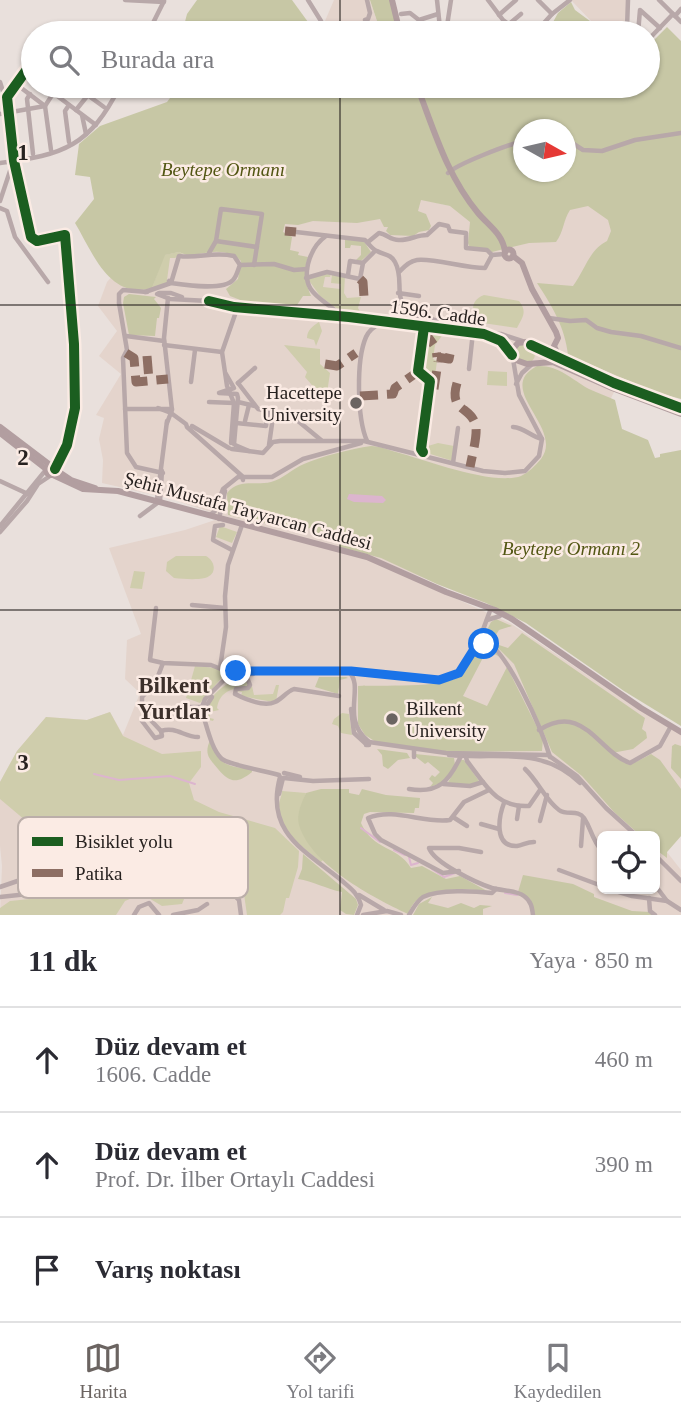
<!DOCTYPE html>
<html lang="tr">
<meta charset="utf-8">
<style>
body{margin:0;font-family:"Times New Roman",serif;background:#f2f2f3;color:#2b2b33}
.controls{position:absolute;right:21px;bottom:21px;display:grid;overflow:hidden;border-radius:10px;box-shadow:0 2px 5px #0004}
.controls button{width:63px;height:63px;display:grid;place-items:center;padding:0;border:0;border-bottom:2px solid #e1e1e2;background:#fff;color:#2b2b33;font:35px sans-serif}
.compass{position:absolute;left:513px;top:119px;width:63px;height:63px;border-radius:50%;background:#fff;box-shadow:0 2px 5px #0004;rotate:98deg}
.stop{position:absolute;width:21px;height:21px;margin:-16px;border:5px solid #1a73e8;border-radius:50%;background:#fff}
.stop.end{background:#1a73e8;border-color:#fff;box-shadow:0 2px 7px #0008}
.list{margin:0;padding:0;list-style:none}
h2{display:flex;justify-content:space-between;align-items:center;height:91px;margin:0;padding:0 28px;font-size:30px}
h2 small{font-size:23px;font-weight:400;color:#7c7c81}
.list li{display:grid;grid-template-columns:46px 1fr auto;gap:21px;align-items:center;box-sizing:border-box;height:105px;padding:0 28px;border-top:2px solid #e1e1e2}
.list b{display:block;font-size:26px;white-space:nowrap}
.list p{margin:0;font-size:23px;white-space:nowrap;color:#7c7c81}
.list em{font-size:23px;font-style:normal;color:#7c7c81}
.icon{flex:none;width:38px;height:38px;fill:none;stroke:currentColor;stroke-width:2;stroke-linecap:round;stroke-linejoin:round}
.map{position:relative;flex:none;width:681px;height:915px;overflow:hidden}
.search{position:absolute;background:#fff;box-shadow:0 2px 5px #0004;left:21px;right:21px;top:21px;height:77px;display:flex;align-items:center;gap:18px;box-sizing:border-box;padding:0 24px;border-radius:38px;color:#7c7c81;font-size:26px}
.sheet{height:406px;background:#fff}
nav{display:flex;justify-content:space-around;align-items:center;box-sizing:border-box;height:98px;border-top:2px solid #e1e1e2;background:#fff;font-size:19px;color:#7c7c81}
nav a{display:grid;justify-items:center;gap:4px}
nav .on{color:#6b6461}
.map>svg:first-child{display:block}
.built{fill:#e4d4cc;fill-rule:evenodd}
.green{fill:#cfcdac}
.forest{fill:#c7c7a5;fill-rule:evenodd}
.water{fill:#dcb5ce}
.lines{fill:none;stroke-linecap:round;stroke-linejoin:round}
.stream{stroke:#dcb5ce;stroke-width:2}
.minor{stroke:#b8a8a9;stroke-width:4.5}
.major{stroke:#b29ea0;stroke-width:6}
.quiet{stroke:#8d6e63;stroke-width:9;stroke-dasharray:18 9;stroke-linecap:butt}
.cycleway-casing{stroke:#fbebe4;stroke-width:15}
.cycleway{stroke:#1b5e20;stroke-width:10}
.route{stroke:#1a73e8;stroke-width:9}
.grid{fill:none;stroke:#27211f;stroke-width:2;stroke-opacity:0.55}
.poi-dot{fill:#6b6461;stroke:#fbebe4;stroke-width:2.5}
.labels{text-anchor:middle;stroke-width:5;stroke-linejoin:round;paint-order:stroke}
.park-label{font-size:19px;font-style:italic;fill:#525613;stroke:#fbebe4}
.street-label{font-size:19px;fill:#27211f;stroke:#fbebe4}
.poi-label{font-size:19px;fill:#27211f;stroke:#fbebe4;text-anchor:end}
.quarter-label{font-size:23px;font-weight:bold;fill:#3c302b;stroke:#fbebe4}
.key{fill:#fbebe4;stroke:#bbaea9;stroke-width:2}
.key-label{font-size:19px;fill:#27211f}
.grid-label{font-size:23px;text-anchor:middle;font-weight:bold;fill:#27211f;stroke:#fbebe4;stroke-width:5;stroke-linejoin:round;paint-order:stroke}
</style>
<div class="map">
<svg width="681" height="915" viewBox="0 0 681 915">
<rect width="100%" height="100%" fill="#e9e0dc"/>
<g class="built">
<path d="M334 0H370L381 33H316L325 21Z"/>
<path d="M571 0H627L624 33H595L594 24Z"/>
<path d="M574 194 654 238 631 357 598 425 520 610 479 601 367 555 213 513 172 499 102 483 103 460 99 439 104 418 96 415 121 374 99 356 117 331 98 306 107 282 126 261 186 233 420 199 450 206Z"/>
<path d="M215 520 366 558 510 623 638 709 681 734V836L667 852 681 870V915H0L2 866 0 846V782L17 751 46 717 87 720 110 712 123 735 140 693 125 679 127 640 141 634 109 548 185 530ZM602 836H655V889H602Z"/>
</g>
<g class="green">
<path d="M179 252 183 254 175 258H170L167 280 169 282 152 288 164 255Z"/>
<path d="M325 274H331L330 277H325L323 287 340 289 341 284 331 283 332 274 345 276 344 293 347 298 361 297 358 308 363 317 353 315 343 309 340 311 320 296 308 279Z"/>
<path d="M484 295 519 301C528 312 522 318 517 328L476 322C473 311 469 301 484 295Z"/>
<path d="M319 322 322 331 316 346 314 340 307 338C307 330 313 326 319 322Z"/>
<path d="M426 330 444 333 435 345 433 359 437 361 434 384 419 369Z"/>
<circle cx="525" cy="354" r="10"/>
<path d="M284 345 320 349V364L330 373 327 393 317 391 305 377 307 372Z"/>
<path d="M488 371 507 372V386L487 385Z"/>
<path d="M438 443 454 446 453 461 424 452 428 446Z"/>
<path d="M220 526 237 532 232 543 216 537Z"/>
<path d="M206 556C215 561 218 574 205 578 196 580 184 579 174 578L166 571 167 562 176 556Z"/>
<path d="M134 571 145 572 142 589 130 588Z"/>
<path d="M195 666 216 668 225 674 200 703 186 698Z"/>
<path d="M238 679 248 682V687C232 688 220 691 217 708L219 710 210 712V718L214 719 213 721 209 720C209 718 207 710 207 708 209 696 228 681 238 679Z"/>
<path d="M276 685H279L276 701 273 702 241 696 242 692 237 691 248 690 252 686 254 695 273 694Z"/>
<path d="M110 712 123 736 162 754 201 751V767L189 783 194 800 219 812 275 828 299 851 298 867 289 898H286L283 912 280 915H247L244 894 215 880 193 877 182 904 162 906 142 894 125 901 116 915H0V908L10 901 40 898 72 872 94 875 103 865 108 849 92 831H38L0 799V782L17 751 46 717 87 720Z"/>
<path d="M342 713 349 714 352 735 341 733 338 726 332 724 334 719Z"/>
<path d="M282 791 306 793C296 818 305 840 323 860L321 862C303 847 280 833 279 806 279 800 282 796 282 791Z"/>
</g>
<g class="forest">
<path d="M197 0H292L316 33H182L187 14Z"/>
<path d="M370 0H391L399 33H381Z"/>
<path d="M571 2 575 10 594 24 595 33H547L558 13Z"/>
<path d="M667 27 681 41V399L655 392 568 355C565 327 552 306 537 283L573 286C585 270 589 250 607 241L611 231 608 220 588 206 570 210C563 221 564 231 556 242L529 243 492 252 470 248 468 243 470 222 450 206 421 200 418 211 426 214 431 226 429 230 419 232 413 236 390 235 386 231 388 227H384L380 219 357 223 313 221 298 225 285 224 283 232 292 237 290 250 299 252 298 255 308 257C303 273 305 281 311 296H303L295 308 248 303 230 296 226 289 238 279 241 261C227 247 207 252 189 256L179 252 165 255 152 288C109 300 93 253 75 223L94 199 90 177 75 175 79 144 100 126 167 102 170 98 173 86H648V43L652 42ZM524 130H566V172H524Z"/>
<path d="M345 238 363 240 371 252 361 261 356 260 361 255V246L351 245 350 248H345Z"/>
<path d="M129 294 156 297 154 299 161 308 159 318H157L155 336 129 335 123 303 124 297Z"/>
<path d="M537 366C559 365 571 379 589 389 597 393 607 396 615 400L622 429 648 440 655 458 660 457V454L681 450V726L624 691 526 623 486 603 437 584 381 558 340 547 341 533 327 532 319 536 310 528 296 530 228 515 227 493C239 478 255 486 271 482 283 479 292 469 304 464 323 456 350 449 371 446 379 446 389 450 396 452 426 460 493 486 521 476 529 472 535 466 541 459 565 428 493 389 537 366Z"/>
<path d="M496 619 512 626 499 630 494 638 499 645 508 648 522 633 645 718 642 729 646 732 647 738 633 749 612 753C628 769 632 764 651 754L660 760 681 789V836L667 852V858L655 849V836H641L614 812 582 776 552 752 514 664 488 638 486 632 491 622Z"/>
<path d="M481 645 489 646 500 657 487 650 463 696 487 706 507 667 543 739 542 751 451 752 376 742 365 735 358 724V686C379 685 444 688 458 677 469 669 472 655 481 645Z"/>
<path d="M319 677H346L348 678 340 680 338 694 315 687Z"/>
<path d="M210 740C218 765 228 767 252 769V772C237 784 230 783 218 769 209 758 204 755 210 740Z"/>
<path d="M675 744 681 746V779L671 768 672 746Z"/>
<path d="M377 749 407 753 410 758 398 760 388 769 383 766 382 755Z"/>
<path d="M415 754 454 758 455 765 444 782 430 787 433 783 429 779 432 775 435 777 440 772 428 762 425 764 415 756Z"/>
<path d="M461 760H464L479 781 471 785 447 784Z"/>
<path d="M321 789H349V793L359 795 362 789 386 795 420 798 419 808H415L414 813 370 812 364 814 361 823C373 851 397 845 411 868L422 866 446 879 460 876 487 891C471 889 429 887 417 900 413 903 410 909 408 914 372 897 311 865 299 825 296 814 302 802 306 793Z"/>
<path d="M303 854 356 899 358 905 354 915 346 914 340 910 342 892C326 889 313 881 298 879L302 869Z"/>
<path d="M523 875 573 884 594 894V897L632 911 650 912 653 915H535L530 899 518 892Z"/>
<path d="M432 897 428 903 448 908 461 903 474 908 480 905 492 906 483 909V915H413L419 904Z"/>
</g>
<path class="water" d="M349 494 382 496 386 500 383 503 354 502 347 499Z"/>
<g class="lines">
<g class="stream">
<path d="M94 774 119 780 170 776 195 784"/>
<path d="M361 828 380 842"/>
<path d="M394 850 405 855"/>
<path d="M409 857 411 865 418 863"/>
<path d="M432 869 444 877 455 873"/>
<path d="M505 893 517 895"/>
</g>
<g class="minor">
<path d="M125 0 164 2"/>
<path d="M308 0 321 21"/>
<path d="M437 0 440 28"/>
<path d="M488 0 503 20 520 33"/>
<path d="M538 0 552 14 570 0"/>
<path d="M659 0 681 22"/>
<path d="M401 14 410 13 419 20 438 14"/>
<path d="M499 15 516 0"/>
<path d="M675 16 681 9"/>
<path d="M365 20 368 19 370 13 367 0"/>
<path d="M509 24 521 14"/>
<path d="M627 28 628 0"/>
<path d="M125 32 128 33"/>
<path d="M148 33 164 1"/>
<path d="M416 33 447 26 451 0"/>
<path d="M535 33 552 14"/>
<path d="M638 33 640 10 660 28"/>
<path d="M648 40 673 14"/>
<path d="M33 61 7 97 14 161 31 237 37 241 65 235 74 344 75 408 67 445 55 469"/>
<path d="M25 72 33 78"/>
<path d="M0 82 5 98"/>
<path d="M16 84 45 106 51 150"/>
<path d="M44 86 96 125"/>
<path d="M75 86 104 107"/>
<path d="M109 86 117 92"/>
<path d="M30 94 27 99 33 154"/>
<path d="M69 105 65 111 69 142"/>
<path d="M76 110 88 95"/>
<path d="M0 114 45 106 58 86"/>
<path d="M82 115 86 134"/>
<path d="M566 139 583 150 602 151 635 140 681 133"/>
<path d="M0 163C64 155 90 146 120 86"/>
<path d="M448 173C457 164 509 144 524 141"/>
<path d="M0 201 13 162"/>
<path d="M0 208 7 211 15 237 48 282"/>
<path d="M296 232 365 240C369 244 372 249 377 251 384 255 391 254 395 262 405 280 392 298 410 312 423 322 438 314 448 330"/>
<path d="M326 236C316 243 311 252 308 264 301 296 325 298 342 317"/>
<path d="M216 241 257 247"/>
<path d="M368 242 379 233C387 234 391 241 400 240 410 240 417 235 427 235L439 224 448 226 450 231 466 233V248L487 250 492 255 504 254"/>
<path d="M209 253 216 241 221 209 262 214 254 265"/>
<path d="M363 263 375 251"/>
<path d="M240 265 274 264 294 270 307 269"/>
<path d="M399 272C404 267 409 261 417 260 434 258 464 268 485 268L492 255"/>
<path d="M348 275 350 261 363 263"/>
<path d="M306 278 327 272 360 279 363 263"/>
<path d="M145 292 171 283 179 256C198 259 213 251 234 256L240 265C238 269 237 276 233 280 223 291 185 285 171 283L169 281"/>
<path d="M159 293H171L182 297"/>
<path d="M398 293 419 296"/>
<path d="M157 294 170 299 209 301"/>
<path d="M209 301 234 307 349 317 484 334 501 341 511 354"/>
<path d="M221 301 251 305"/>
<path d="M119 303 127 350 123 358 127 453 136 467 163 473"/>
<path d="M119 303V294L123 290 147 292"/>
<path d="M549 318 570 321 586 320 597 328 611 332 641 336 681 348"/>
<path d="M486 333 501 334 522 341"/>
<path d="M126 336 164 341"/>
<path d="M164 345 222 352"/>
<path d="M469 369 473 332"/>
<path d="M226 374 234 388 219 393 237 394 238 398 234 444"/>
<path d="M191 382 195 350"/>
<path d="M238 383 258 409 292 416 321 440"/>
<path d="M238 383 255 368"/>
<path d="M516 384 522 373 532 364"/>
<path d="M209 402 234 403"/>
<path d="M238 402 255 406"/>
<path d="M158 408 171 413 186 424 187 427 242 476 243 480"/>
<path d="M125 409H172"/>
<path d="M245 421 249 405"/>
<path d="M167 423 172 410 164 338 168 298"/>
<path d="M236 423 266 426 268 412"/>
<path d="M192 426 229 448"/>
<path d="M513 427C525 428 530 436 542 439"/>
<path d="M367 441C357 418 356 360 366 337 369 330 375 326 382 323"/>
<path d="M231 443 234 403 227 386 222 352 238 306"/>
<path d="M235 445 249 451"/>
<path d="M269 445 273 417H292"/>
<path d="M232 449 263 453 273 442 280 441H364L483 471 505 473 525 471 539 456 542 439 519 395 513 359"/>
<path d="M453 463 458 428"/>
<path d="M0 481 28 494"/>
<path d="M157 500 167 421"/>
<path d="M210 515 215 511 223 489 238 477H272L303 459 361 443"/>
<path d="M140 516 160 501 162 471"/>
<path d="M219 519 225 491"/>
<path d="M223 525 215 526 213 540 232 550"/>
<path d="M0 526 45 471"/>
<path d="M0 532 27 501 38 484 50 476"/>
<path d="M192 605 225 608"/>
<path d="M156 608 150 660 163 663 211 665 231 673"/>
<path d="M487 620 500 616"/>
<path d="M480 637C507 647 542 730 550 757"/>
<path d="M220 668 226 627 225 596 228 565 242 525"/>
<path d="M235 670 349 672C365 687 340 718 368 741"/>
<path d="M348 671C362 671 377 672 392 674 412 676 444 688 461 670 476 655 482 631 490 611"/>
<path d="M236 674H253"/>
<path d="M235 676 248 680 250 685 248 688 236 689 235 694C245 699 264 707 275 702 282 699 286 692 294 689L339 696"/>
<path d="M202 707 205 699 231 673"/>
<path d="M205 708 212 697"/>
<path d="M351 709 354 733 365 743"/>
<path d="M148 710 142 704V697L155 684 163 663"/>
<path d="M148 710 170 713 180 707H201"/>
<path d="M202 712C207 726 211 748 221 758 227 765 267 771 279 775"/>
<path d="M145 714 161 731 162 736 155 738 142 721 148 710"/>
<path d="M539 730C584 702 597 751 630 763L660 746 671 726"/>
<path d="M161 731C176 726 184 737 198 737"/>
<path d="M366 741 369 742V745H366Z"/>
<path d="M369 742 446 753 548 755 577 776 606 808 637 836"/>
<path d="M449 755C498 760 541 745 580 783"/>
<path d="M414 757V749"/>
<path d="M466 757 467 761C485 784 496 808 529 806L540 790"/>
<path d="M525 769C538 781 546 801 559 810 567 816 578 809 584 818 592 830 591 838 602 851"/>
<path d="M284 773 300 777"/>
<path d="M280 777C265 832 304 850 341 880 350 888 358 893 361 905L357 915"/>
<path d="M284 778 313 781 369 779"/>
<path d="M443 784 470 786 483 782"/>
<path d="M409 789C439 794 449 781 461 756"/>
<path d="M279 794 283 778"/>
<path d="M504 803C499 816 493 847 517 846 523 845 527 842 534 842"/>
<path d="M453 817 467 826"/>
<path d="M517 819 519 806"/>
<path d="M540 821 547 795"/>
<path d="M481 824 499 829"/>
<path d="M581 846 583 819"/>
<path d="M481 852 459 848H429C434 863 477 883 492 888 502 891 516 890 524 896 531 901 532 907 533 915"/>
<path d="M655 855 681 881"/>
<path d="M559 870 602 886"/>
<path d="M459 871 443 873 381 840 375 834 368 818C394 807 424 824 450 820L464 802 489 790"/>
<path d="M655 885 667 901 681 910"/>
<path d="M0 887 35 875 55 858"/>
<path d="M609 889 632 896 667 901"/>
<path d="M359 895 384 910"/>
<path d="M0 897 37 893 56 874 76 865 96 871 120 865 139 871 149 880C180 886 214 872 239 900L241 915"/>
<path d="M649 898 650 911 655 915"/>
<path d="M134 915 139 907 149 903 159 915"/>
<path d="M173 915 198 910 207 904"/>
<path d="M363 915 387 911 401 915"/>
<path d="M409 915C413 908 417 901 423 897 439 889 475 891 492 893L496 889"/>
</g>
<g class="major">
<path d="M392 0 400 33"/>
<path d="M417 86C434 130 447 176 478 213 489 226 503 234 505 252"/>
<circle cx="509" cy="254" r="4.5"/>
<path d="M513 256 522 263 532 289 556 332 558 338 554 346 559 357"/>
<path d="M681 408 614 383 526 342 518 343 512 350 513 359 527 364 553 362 612 388 681 414"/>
<path d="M0 427 50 465"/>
<path d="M0 433 46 469"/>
<circle cx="51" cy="470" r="5"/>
<path d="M56 470 71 480 95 488"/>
<path d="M53 475 83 489 118 491 367 557 446 592 495 610 512 619 641 708 681 732"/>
</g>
<g class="quiet">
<path d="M285 231 296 232"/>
<path d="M360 279 363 282 364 297"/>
<path d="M423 330 436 348 437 357"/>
<path d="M126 353 134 358 136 382 168 379"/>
<path d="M147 356 149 380"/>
<path d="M437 357 449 359 450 354"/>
<path d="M325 364 337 366 356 353"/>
<path d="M457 383C448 413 472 405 476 427 477 438 472 456 470 467"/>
<path d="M434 389 438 362"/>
<path d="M360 396 393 394 395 388 423 368"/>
</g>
<defs>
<g id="cycleway">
<path d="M33 61 7 97 14 161 31 237 37 241 65 235 74 344 75 408 67 445 55 469"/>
<path d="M209 301 234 307 349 317 484 334 501 341 512 355"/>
<path d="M531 345 614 383 681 408"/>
<path d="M423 452 421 449 430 381 418 371 424 327"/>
</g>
</defs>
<use href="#cycleway" class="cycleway-casing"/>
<use href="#cycleway" class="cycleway"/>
</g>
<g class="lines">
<path class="route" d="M236 671H351L439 680 459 673 476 646 484 644"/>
</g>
<path class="grid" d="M340 0V33M340 86V915M0 305H681M0 610H681"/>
<g class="poi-dot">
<circle cx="356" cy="403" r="7"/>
<circle cx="392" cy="719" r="7"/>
</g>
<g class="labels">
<g class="park-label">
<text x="223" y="176">Beytepe Ormanı</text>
<text x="571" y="555">Beytepe Ormanı 2</text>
</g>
<g class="street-label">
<text transform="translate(438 312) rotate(8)" y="7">1596. Cadde</text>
<text transform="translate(248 510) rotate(15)" y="7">Şehit Mustafa Tayyarcan Caddesi</text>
</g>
<g class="poi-label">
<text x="342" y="399">Hacettepe<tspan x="342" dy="22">University</tspan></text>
<text x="406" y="715" text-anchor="start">Bilkent<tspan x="406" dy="22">University</tspan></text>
</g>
<g class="quarter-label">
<text x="174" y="693">Bilkent<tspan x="174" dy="26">Yurtlar</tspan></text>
</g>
</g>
<rect x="18" y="817" width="230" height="81" rx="10" class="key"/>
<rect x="32" y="837" width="31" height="9" fill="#1b5e20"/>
<rect x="32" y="869" width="31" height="8" fill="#8d6e63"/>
<g class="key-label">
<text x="75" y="848">Bisiklet yolu</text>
<text x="75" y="880">Patika</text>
</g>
<g class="grid-label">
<text x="23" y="160">1</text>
<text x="23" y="465">2</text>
<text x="23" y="770">3</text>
</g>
</svg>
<div class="controls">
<button><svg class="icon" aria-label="locate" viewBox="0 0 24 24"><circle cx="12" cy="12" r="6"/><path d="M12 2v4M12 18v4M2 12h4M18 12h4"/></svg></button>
</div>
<svg class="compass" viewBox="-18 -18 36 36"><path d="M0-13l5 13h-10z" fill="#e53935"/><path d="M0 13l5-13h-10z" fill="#7c7c81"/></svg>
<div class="stop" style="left:484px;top:644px"></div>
<div class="stop end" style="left:236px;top:671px"></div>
<div class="search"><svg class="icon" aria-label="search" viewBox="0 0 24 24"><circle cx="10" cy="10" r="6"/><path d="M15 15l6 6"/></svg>Burada ara</div>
</div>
<section class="sheet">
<h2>11 dk<small>Yaya · 850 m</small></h2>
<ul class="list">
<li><svg class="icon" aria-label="ahead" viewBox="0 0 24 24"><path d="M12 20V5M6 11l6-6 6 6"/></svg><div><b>Düz devam et</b><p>1606. Cadde</p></div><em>460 m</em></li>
<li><svg class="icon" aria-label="ahead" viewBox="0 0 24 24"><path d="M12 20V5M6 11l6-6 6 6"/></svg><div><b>Düz devam et</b><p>Prof. Dr. İlber Ortaylı Caddesi</p></div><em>390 m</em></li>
<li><svg class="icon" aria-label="arrive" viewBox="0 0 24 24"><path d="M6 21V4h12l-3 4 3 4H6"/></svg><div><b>Varış noktası</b></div></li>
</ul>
</section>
<nav>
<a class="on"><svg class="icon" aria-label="map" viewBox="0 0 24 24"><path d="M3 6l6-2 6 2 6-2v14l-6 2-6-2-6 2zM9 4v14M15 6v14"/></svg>Harita</a>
<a><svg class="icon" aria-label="directions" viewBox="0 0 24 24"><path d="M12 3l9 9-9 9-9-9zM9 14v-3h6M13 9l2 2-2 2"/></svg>Yol tarifi</a>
<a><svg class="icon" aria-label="saved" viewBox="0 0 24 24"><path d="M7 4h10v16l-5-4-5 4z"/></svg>Kaydedilen</a>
</nav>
